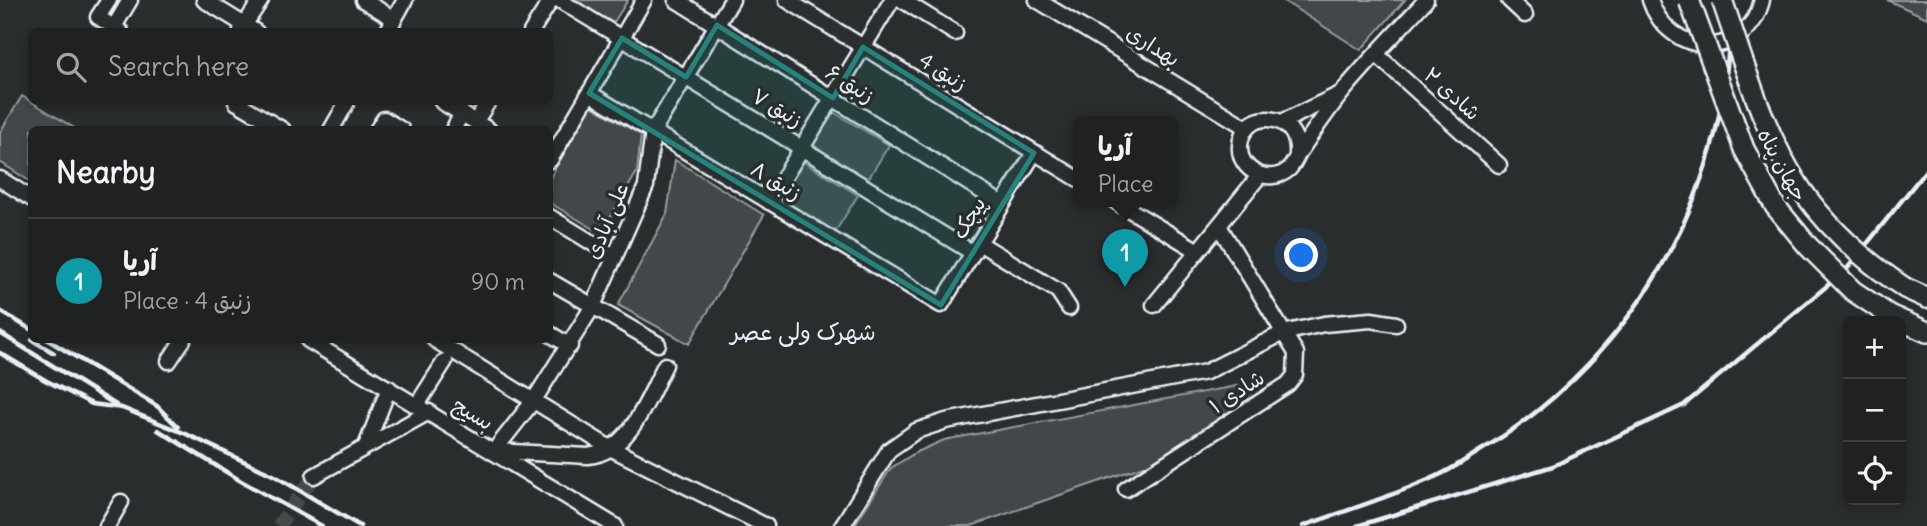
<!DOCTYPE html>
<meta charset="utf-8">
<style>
body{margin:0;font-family:Delius,"Playpen Sans Arabic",sans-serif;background:#2d2f2f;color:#f1f3f6}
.controls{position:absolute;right:21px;bottom:21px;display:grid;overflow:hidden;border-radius:10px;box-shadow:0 4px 10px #0003}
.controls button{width:63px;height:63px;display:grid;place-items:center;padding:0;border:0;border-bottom:2px solid #3d3f40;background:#202222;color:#f1f3f6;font:35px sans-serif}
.you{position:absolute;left:1302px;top:256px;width:24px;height:24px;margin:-18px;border:5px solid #fff;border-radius:50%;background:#1a73e8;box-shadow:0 0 0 10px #1a73e833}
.badge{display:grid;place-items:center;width:46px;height:46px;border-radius:50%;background:#ff9aa2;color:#fff;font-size:23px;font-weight:700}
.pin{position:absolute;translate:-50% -58px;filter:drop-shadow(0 2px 4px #0008)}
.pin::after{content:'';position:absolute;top:37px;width:24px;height:21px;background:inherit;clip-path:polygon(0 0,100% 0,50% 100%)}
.popup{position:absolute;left:1073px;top:116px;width:105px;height:91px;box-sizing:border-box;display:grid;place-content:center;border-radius:10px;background:#202222;filter:drop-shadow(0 2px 5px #0005);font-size:23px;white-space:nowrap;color:#a2a4a5}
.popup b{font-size:26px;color:#f1f3f6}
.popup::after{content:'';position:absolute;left:50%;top:100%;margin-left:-14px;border:14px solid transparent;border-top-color:#202222}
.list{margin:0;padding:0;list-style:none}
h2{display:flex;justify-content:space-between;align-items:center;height:91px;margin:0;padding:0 28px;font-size:30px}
h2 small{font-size:23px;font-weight:400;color:#a2a4a5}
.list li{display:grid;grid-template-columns:46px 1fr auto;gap:21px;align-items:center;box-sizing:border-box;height:126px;padding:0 28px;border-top:2px solid #3d3f40}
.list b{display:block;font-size:26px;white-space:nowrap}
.list p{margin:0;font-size:23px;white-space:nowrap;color:#a2a4a5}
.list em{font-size:23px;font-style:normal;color:#a2a4a5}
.icon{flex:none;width:38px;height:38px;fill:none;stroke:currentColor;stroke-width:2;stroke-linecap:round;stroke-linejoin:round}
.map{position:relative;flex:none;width:1927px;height:526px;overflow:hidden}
.search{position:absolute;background:#202222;box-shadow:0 4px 10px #0003;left:28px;top:28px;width:525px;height:77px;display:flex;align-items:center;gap:18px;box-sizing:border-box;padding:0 24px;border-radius:10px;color:#a2a4a5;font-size:26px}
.panel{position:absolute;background:#202222;box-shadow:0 4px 10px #0003;left:28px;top:126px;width:525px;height:217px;border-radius:10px}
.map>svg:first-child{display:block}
.green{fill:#424648;stroke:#959ca0;stroke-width:2}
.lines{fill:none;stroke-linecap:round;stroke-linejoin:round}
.minor-tunnel{stroke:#464a4c;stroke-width:14;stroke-dasharray:14 7;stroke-linecap:butt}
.minor-casing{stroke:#e8f1f8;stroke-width:19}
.major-casing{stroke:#e8f1f8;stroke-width:24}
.minor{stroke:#2a2d2e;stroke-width:14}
.major{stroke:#2a2d2e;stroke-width:19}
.rail{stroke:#e8f1f8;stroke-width:4.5}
.major-bridge-casing{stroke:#e8f1f8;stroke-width:24;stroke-linecap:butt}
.major-bridge{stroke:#2a2d2e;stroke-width:19}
.marked{fill:#25827c;fill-opacity:0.2;stroke:#25827c;stroke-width:5;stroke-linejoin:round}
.labels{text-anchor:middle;stroke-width:7;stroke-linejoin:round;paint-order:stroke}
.street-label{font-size:21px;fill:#e8f1f8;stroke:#2a2d2e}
.neighbourhood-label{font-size:23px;fill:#e8f1f8;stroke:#2a2d2e}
</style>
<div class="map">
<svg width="1927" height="526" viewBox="0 0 1927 526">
<rect width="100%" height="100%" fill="#2a2d2e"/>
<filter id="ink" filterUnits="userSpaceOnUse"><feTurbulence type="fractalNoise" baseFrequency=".0143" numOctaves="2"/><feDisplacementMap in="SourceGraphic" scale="14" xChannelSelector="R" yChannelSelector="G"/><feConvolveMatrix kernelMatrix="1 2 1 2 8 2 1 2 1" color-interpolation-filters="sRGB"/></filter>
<g filter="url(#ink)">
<g class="green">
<path d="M571 0H628L612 25Z"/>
<path d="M1282 0H1405L1361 50Z"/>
<path d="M1887 0H1927V18Z"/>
<path d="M22 96 76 129 32 130 31 182 0 162V132Z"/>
<path d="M591 106 641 135 637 172 601 233 550 203V178Z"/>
<path d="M833 112 889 145 867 181 811 147Z"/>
<path d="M675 160 764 215 689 344 618 305 667 214Z"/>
<path d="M802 161 858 195 834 234 778 200Z"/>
<path d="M1258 382 1274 386 1147 465 971 526H854L891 468 915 453 944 440Z"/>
</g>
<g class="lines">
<path class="minor-tunnel" d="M278 526 314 476"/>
<defs>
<g id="minor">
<path d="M109 0 98 17 121 32"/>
<path d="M204 0 256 32"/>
<path d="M363 0 394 19"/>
<path d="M559 0 973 253"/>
<path d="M676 0 1002 204"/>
<path d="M787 0 1078 179"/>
<path d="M902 0 955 33"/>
<path d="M1037 0 1247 128"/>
<path d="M1509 0 1525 15"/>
<path d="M1650 0C1669 58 1747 62 1762 0"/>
<path d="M114 27 130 0"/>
<path d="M241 30 261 0"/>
<path d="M387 32 405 0"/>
<path d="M531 32 551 0"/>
<path d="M1377 55 1499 165"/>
<path d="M589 93 941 305 1034 153"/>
<path d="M236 102 283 130"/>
<path d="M442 102 489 130"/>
<path d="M476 121 488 102"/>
<path d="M1282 122 1340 94"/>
<path d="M331 130 347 102"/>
<path d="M377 130 384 119 402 130"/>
<path d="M453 130 462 113"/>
<path d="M1297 154C1300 111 1242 107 1240 146 1238 171 1270 186 1289 169 1294 164 1296 157 1300 151 1313 132 1326 113 1340 95 1367 62 1398 31 1426 0"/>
<path d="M550 160 644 0"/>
<path d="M0 179 32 199"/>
<path d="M1115 201 1198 251"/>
<path d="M769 202 892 0"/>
<path d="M550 217 615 257"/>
<path d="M979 243 1058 291 1069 308"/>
<path d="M550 281 658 344"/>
<path d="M1154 305 1260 175"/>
<path d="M550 334 570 346"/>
<path d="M308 340 615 526"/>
<path d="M435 340 610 448 766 526"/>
<path d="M169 361 183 340"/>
<path d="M417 405 445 361"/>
<path d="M366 446 389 388"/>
<path d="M494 451 534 400 593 306 646 186 653 131 732 0"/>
<path d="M495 451 588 456C630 452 648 398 665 365"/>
<path d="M314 476 429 412"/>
<path d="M1126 489 1288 384 1295 375 1296 353 1219 226"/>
<path d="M107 526 121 502"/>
<path d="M842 526 889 450 916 431 946 421 1206 372 1283 333 1324 324 1371 320 1396 324"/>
</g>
<g id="major">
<path d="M1905 288 1927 298"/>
<path d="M1889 315 1927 332"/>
</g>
</defs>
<use href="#minor" class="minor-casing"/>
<use href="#major" class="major-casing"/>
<use href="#minor" class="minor"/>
<use href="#major" class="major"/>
<g class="rail">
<path d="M0 311 32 330"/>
<path d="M0 333 116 405"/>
<path d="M32 340 54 353"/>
<path d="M48 340 157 406 178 427"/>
<path d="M0 353 45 380 92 404 122 408 184 433 275 476 360 526"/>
<path d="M158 430 241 481 322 526"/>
<path d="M1303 526C1347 510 1394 496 1437 476 1453 469 1468 458 1483 449 1639 354 1734 182 1730 0"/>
<path d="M1357 526 1553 466 1684 405 1846 270 1927 169"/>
</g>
<defs>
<g id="major-bridge">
<path d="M1689 0 1744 149 1775 206 1808 246 1853 291 1889 315"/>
<path d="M1722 0C1744 63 1763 133 1801 189 1828 228 1866 262 1905 288"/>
</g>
</defs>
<use href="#major-bridge" class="major-bridge-casing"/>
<use href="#major-bridge" class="major-bridge"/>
</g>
</g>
<path class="marked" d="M717 25 833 98 863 47 1034 153 941 305 589 93 622 38 686 77Z"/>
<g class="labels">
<g class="street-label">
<text transform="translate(1153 46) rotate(32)" y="7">بهداری</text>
<text transform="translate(943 72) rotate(32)" y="7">زنبق 4</text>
<text transform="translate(850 84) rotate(32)" y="7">زنبق ۶</text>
<text transform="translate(1452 94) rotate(42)" y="7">شادی ۲</text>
<text transform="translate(777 108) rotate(31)" y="7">زنبق ۷</text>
<text transform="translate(1782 165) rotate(61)" y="7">جهان پناه</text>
<text transform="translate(776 181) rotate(31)" y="7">زنبق ۸</text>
<text transform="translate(969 218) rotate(-59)" y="7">پیچک</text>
<text transform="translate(607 221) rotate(-67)" y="7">علی آبادی</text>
<text transform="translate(1237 392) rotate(-33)" y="7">شادی ۱</text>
<text transform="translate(473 414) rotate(31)" y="7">بسیج</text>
</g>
<g class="neighbourhood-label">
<text x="803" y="340">شهرک ولی عصر</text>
</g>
</g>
</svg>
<div class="controls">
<button>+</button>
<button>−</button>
<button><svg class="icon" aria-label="locate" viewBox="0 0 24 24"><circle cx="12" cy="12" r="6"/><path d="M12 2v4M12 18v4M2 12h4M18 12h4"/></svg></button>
</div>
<div class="you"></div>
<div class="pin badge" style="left:1125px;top:287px;background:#0f9aa8">1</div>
<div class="popup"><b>آریا</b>Place</div>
<div class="search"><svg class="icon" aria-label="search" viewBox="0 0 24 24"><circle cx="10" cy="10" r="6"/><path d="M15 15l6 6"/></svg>Search here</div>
<section class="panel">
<h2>Nearby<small></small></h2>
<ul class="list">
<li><span class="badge" style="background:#0f9aa8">1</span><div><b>آریا</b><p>Place · زنبق 4</p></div><em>90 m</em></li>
</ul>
</section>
</div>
